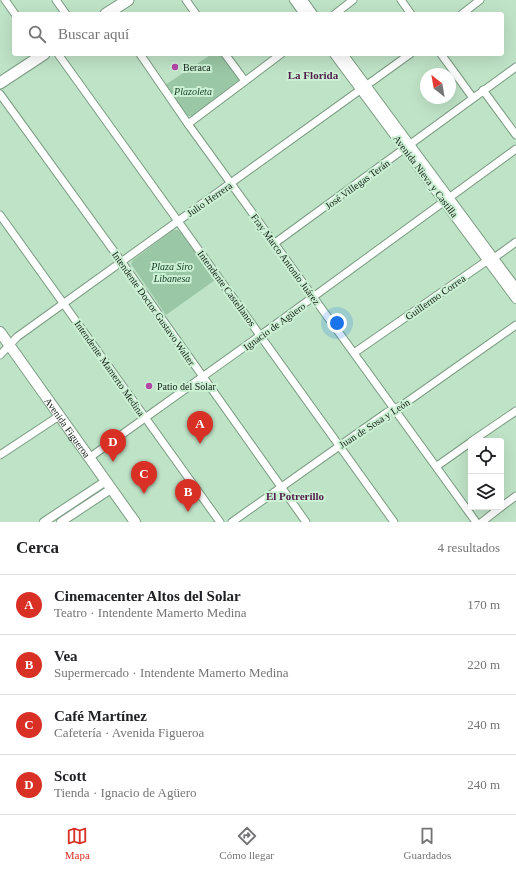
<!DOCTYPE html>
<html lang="es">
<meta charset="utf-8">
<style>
body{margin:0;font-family:Georgia,serif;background:#f2f2f2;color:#202124}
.controls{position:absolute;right:12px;bottom:12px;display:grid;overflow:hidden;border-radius:4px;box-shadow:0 4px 16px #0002}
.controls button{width:36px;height:36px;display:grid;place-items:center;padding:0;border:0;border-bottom:1px solid #e0e0e0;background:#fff;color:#202124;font:20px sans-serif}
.compass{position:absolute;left:420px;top:68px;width:36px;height:36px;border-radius:50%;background:#fff;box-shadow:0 4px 16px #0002;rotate:329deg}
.you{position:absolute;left:337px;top:323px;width:14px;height:14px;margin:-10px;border:3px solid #fff;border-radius:50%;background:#1a73e8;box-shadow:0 0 0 6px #1a73e833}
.badge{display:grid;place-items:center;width:26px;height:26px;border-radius:50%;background:#d93025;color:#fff;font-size:13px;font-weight:700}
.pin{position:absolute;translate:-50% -33px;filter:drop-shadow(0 1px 2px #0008)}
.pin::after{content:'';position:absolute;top:21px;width:14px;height:12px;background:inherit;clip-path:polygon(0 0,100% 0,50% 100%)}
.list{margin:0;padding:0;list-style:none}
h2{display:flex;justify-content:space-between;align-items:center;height:52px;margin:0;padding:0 16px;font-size:17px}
h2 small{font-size:13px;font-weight:400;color:#757577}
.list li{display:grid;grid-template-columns:26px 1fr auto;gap:12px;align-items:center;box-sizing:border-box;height:60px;padding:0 16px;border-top:1px solid #e0e0e0}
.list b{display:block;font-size:15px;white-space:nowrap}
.list p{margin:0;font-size:13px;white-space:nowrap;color:#757577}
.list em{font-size:13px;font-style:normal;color:#757577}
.icon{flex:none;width:22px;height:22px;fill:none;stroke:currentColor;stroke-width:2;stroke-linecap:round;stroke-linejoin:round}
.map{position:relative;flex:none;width:516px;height:522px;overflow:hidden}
.search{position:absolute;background:#fff;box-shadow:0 4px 16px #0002;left:12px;right:12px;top:12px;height:44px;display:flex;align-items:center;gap:10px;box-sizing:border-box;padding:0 14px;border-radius:4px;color:#757577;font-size:15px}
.sheet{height:292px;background:#fff}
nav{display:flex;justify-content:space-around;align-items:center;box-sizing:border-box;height:56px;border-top:1px solid #e0e0e0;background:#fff;font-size:11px;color:#757577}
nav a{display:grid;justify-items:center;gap:2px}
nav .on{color:#d93025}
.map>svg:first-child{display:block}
.green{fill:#9ac7a5}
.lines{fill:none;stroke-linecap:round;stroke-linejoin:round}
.minor-casing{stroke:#7a9c82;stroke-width:9}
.tertiary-casing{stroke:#7a9c82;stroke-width:10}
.secondary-casing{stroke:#7a9c82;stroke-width:12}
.primary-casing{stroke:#7a9c82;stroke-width:13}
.minor{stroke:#fff;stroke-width:7}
.tertiary{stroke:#fff;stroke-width:8}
.secondary{stroke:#fff;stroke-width:10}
.primary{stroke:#fff;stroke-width:11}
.poi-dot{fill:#b347a8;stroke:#ccf0d4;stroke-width:1.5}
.labels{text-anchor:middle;stroke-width:4;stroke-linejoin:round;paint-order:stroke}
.poi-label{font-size:10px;fill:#111e14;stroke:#ccf0d4;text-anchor:start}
.park-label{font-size:10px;font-style:italic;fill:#133d21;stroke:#ccf0d4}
.street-label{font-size:10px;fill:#111e14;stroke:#ccf0d4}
.neighbourhood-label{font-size:11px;font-weight:bold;fill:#511e4c;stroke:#ccf0d4}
</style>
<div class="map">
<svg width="516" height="522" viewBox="0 0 516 522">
<rect width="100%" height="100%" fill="#bfe3c7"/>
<g class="green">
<path d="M212 54H221L239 80 192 116H187L165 85Z"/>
<path d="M173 230H178L182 234 215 280 166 315 131 264 133 260Z"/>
</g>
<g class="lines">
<defs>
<g id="minor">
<path d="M5 0 15 14"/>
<path d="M56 0 66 14"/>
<path d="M186 0 196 14"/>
<path d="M401 0 411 14"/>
<path d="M335 14 353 0"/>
<path d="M462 14 480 0"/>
<path d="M58 54 394 522"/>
<path d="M140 54 188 124 476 522"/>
<path d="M225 54 245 81"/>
<path d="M441 54 473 98"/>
<path d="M483 90 516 135"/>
<path d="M0 94 121 261 306 522"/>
<path d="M188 124 281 54"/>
<path d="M0 215 220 522"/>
<path d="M275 243 516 67"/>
<path d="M354 353 488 260 494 258 516 242"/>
<path d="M0 355 17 337 410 54"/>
<path d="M472 441 516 411"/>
<path d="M0 455 59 416"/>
<path d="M89 458 261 335 516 149"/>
<path d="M437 466 471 442"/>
<path d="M501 507 516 496"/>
<path d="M232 522 386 413 404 404 516 325"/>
<path d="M482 522 501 507"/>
</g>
<g id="tertiary">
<path d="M294 0 304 14"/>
<path d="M303 0 313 14"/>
<path d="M334 54 516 299"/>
<path d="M343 54 516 288"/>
<path d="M44 522 106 481"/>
<path d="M61 522 111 489"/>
</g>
<g id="secondary">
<path id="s1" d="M0 332 135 522"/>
</g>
<g id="primary">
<path d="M106 14 128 0"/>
<path d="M0 83 44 54"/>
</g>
</defs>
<use href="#minor" class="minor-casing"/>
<use href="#tertiary" class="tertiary-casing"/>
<use href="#secondary" class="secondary-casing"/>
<use href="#primary" class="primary-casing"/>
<use href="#minor" class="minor"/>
<use href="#tertiary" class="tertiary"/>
<use href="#secondary" class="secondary"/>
<use href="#primary" class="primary"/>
</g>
<g class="poi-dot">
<circle cx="175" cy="67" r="4"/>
<circle cx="149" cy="386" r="4"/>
</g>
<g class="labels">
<g class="poi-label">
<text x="183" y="71">Beraca</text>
<text x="157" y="390">Patio del Solar</text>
</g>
<g class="park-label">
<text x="193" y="95">Plazoleta</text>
<text x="172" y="270">Plaza Siro<tspan x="172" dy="12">Libanesa</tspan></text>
</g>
<g class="street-label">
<text transform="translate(426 176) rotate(53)" y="4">Avenida Nieva y Castilla</text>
<text transform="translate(357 184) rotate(-36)" y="4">José Villegas Terán</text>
<text transform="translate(209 199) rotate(-35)" y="4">Julio Herrera</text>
<text transform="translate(286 259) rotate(54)" y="4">Fray Marco Antonio Juárez</text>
<text transform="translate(227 288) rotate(54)" y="4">Intendente Castellanos</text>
<text transform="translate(435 297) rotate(-35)" y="4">Guillermo Correa</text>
<text transform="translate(154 308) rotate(55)" y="4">Intendente Doctor Gustavo Walter</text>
<text transform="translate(274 326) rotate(-36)" y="4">Ignacio de Agüero</text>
<text transform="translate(110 368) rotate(55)" y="4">Intendente Mamerto Medina</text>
<text transform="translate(374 423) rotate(-33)" y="4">Juan de Sosa y León</text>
<text dy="4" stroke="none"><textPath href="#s1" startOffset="117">Avenida Figueroa</textPath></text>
</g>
<g class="neighbourhood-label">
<text x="313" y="79">La Florida</text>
<text x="295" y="500">El Potrerillo</text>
</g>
</g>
</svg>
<div class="controls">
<button><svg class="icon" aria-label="locate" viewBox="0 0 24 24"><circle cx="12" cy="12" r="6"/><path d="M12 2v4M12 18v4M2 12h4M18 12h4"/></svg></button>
<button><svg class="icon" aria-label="layers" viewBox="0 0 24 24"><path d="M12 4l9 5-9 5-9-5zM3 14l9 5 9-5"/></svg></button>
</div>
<svg class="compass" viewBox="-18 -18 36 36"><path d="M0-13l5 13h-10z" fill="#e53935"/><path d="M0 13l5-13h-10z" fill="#757577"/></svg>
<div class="you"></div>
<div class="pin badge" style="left:200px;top:444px">A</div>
<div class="pin badge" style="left:188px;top:512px">B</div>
<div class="pin badge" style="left:144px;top:494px">C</div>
<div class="pin badge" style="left:113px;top:462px">D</div>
<div class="search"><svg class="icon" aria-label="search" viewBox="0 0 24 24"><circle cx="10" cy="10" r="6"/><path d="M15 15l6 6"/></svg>Buscar aquí</div>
</div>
<section class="sheet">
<h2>Cerca<small>4 resultados</small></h2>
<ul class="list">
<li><span class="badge">A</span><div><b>Cinemacenter Altos del Solar</b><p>Teatro · Intendente Mamerto Medina</p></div><em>170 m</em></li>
<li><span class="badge">B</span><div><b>Vea</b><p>Supermercado · Intendente Mamerto Medina</p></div><em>220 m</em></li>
<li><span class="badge">C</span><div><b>Café Martínez</b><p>Cafetería · Avenida Figueroa</p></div><em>240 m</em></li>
<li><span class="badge">D</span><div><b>Scott</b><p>Tienda · Ignacio de Agüero</p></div><em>240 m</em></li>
</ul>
</section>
<nav>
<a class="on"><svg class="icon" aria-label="map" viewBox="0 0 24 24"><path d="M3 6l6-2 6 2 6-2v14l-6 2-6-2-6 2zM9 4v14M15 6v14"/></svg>Mapa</a>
<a><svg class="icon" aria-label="directions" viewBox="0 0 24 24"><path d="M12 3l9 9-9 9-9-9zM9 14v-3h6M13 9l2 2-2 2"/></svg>Cómo llegar</a>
<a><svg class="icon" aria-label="saved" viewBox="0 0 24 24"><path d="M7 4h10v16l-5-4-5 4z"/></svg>Guardados</a>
</nav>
